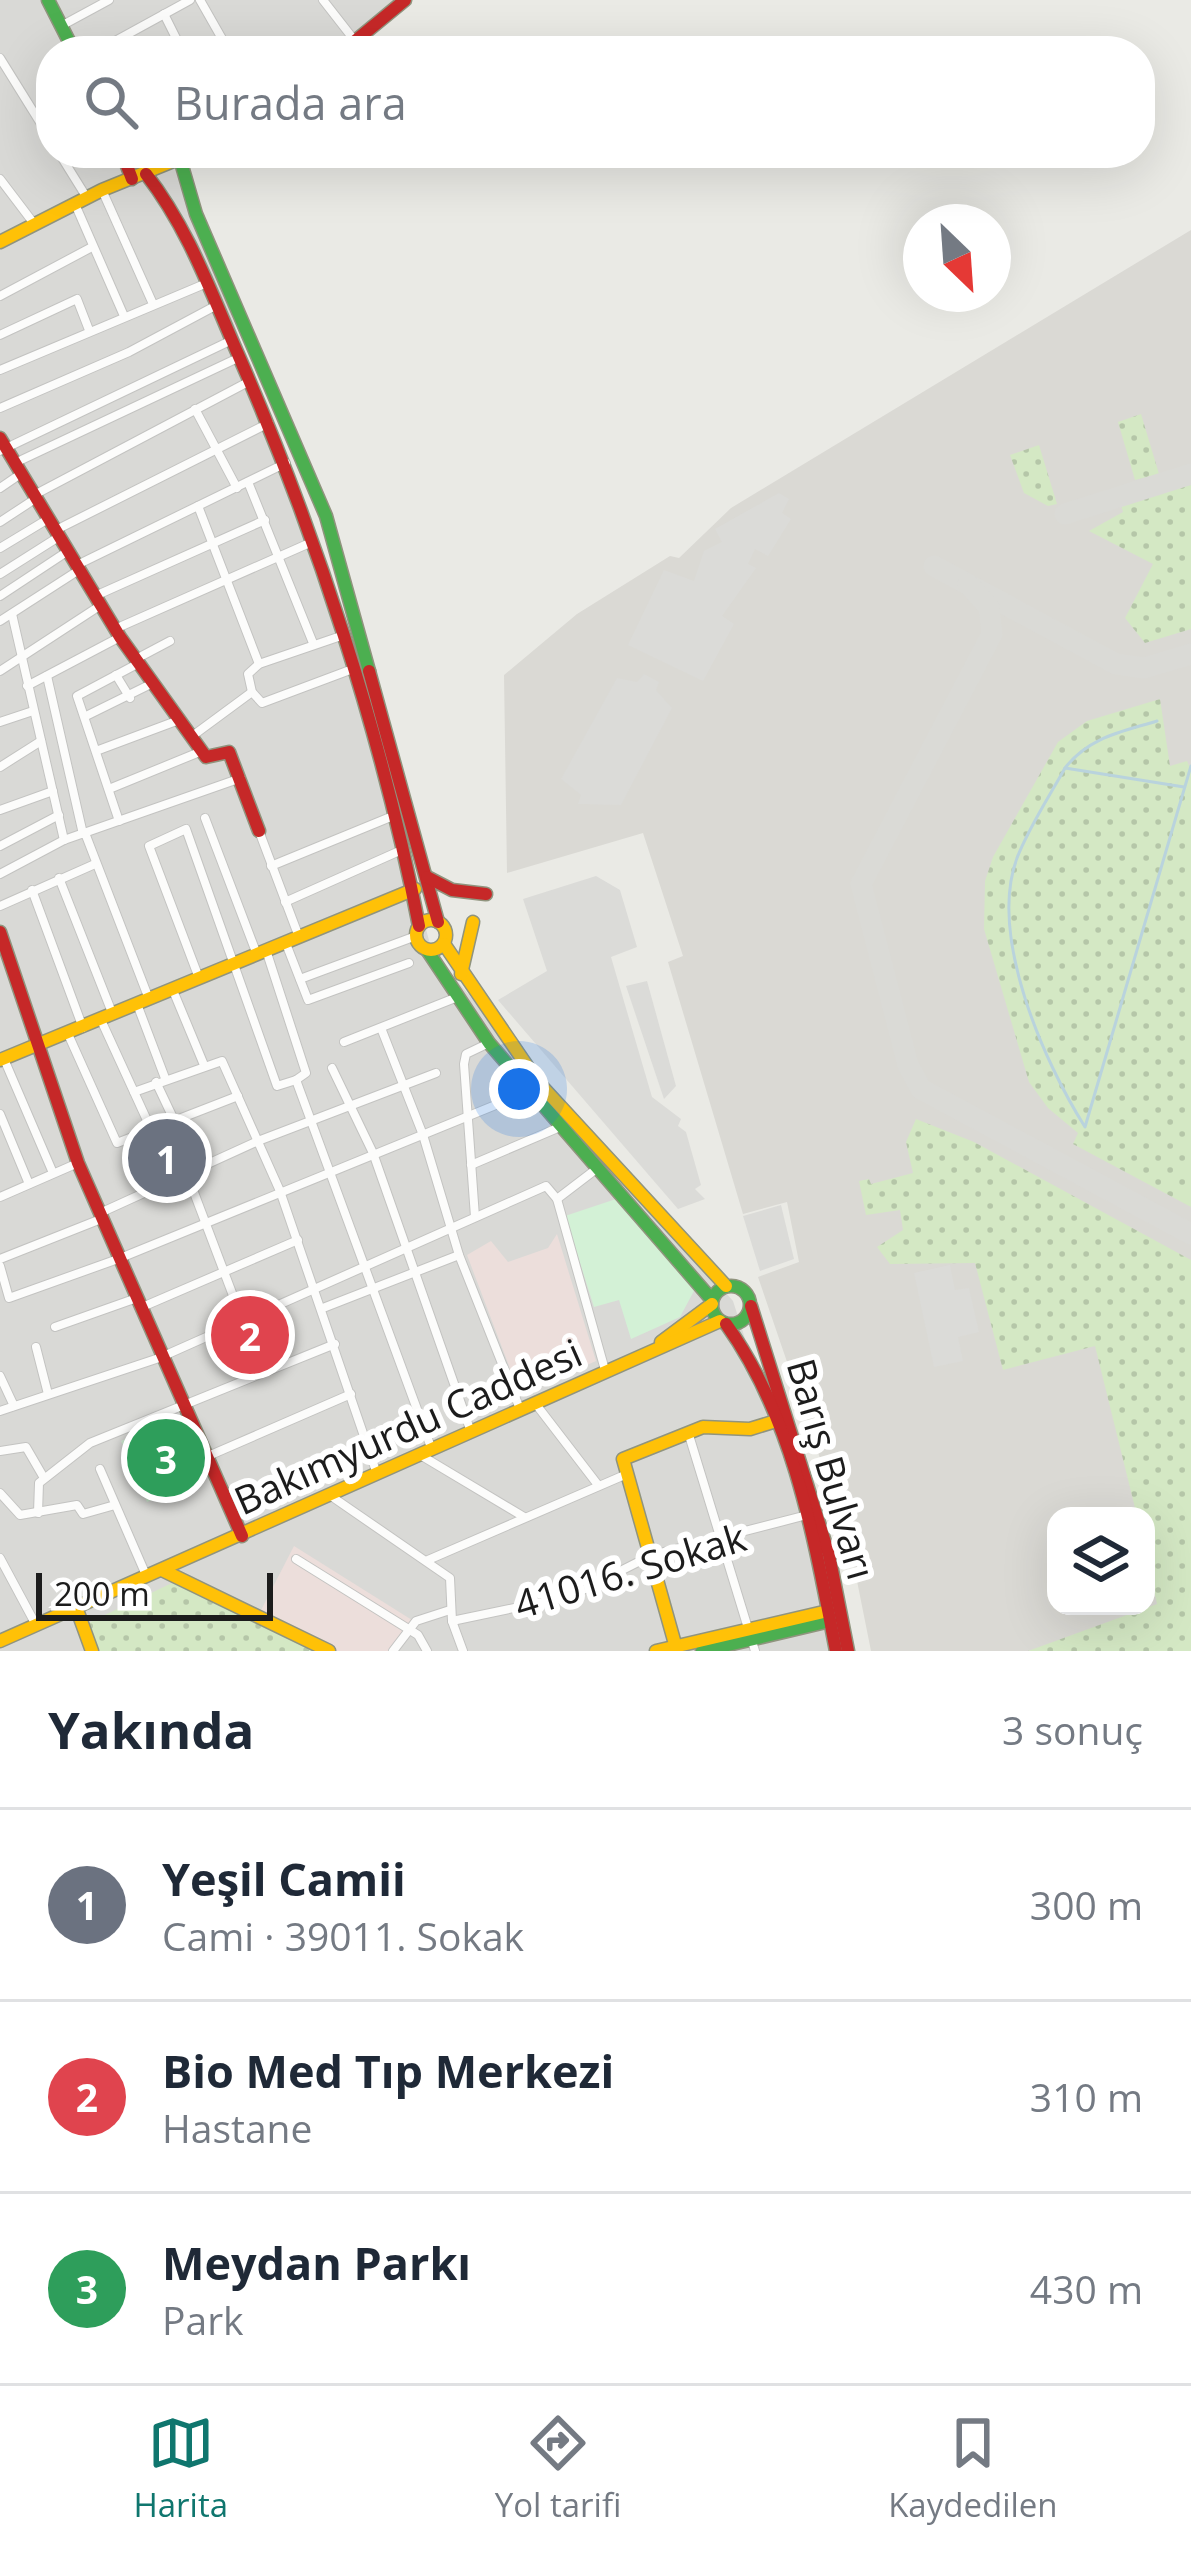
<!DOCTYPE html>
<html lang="tr">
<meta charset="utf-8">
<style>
body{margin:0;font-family:"Open Sans",sans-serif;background:#f2f2f3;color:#1f2937}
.controls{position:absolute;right:36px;bottom:36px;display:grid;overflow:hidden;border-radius:24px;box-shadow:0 12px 48px #0002}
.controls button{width:108px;height:108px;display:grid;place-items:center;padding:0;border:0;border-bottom:3px solid #e0e1e3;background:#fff;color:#1f2937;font:60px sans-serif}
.compass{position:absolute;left:903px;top:204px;width:108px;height:108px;border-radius:50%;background:#fff;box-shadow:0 12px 48px #0002;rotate:155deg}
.scale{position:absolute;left:36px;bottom:30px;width:237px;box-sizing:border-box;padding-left:12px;border:6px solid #1c1c1c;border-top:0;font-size:33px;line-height:42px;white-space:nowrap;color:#1c1c1c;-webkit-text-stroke:9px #fff;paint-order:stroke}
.you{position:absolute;left:519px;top:1089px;width:42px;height:42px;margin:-30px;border:9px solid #fff;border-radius:50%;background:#1a73e8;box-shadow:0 0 0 18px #1a73e833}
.badge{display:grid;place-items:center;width:78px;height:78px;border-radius:50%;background:#0f766e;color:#fff;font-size:39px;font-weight:700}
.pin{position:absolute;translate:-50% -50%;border:6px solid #fff;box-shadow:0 3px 12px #0006}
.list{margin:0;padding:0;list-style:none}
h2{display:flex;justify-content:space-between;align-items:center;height:156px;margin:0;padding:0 48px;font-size:51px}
h2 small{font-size:39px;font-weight:400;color:#747a83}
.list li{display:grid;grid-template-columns:78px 1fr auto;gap:36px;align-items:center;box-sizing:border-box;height:192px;padding:0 48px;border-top:3px solid #e0e1e3}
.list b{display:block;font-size:45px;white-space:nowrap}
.list p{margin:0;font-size:39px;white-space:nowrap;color:#747a83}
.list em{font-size:39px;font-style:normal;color:#747a83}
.icon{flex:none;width:66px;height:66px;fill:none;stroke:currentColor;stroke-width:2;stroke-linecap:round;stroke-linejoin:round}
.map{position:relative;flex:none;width:1191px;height:1651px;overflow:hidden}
.search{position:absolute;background:#fff;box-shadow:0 12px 48px #0002;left:36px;right:36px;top:36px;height:132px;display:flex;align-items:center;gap:30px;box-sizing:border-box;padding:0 42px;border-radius:48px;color:#747a83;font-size:45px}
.sheet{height:732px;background:#fff}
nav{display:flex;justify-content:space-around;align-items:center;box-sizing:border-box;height:168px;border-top:3px solid #e0e1e3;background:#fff;font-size:33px;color:#747a83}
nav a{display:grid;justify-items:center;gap:6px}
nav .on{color:#0f766e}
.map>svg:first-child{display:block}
.residential{fill:#d9d9d6}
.commercial{fill:#ecdedb}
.airport{fill:#dad9d4;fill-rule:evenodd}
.grass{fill:url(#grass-dots)}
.park{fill:#d3f1d6}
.parking{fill:#dbdbd8}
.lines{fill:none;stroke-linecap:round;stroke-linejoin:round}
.stream{stroke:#b9d3dd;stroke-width:3}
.taxiway{stroke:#dadad6;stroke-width:21}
.street-casing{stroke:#c3c3c1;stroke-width:10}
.fast-casing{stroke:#90947e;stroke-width:15}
.slow-casing{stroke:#90947e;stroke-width:15}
.jam-casing{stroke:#90947e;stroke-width:15}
.street{stroke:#fcfcfb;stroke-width:8}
.fast{stroke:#4caf50;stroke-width:12}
.slow{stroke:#ffc107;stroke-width:12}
.jam{stroke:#c62828;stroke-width:12}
.labels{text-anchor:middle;stroke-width:12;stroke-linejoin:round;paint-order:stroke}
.street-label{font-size:39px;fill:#1c1c1c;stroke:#fff}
</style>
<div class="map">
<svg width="1191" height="1651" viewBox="0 0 1191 1651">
<defs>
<pattern id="grass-dots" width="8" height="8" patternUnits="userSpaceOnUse" patternTransform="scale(3)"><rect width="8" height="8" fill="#d4e8c4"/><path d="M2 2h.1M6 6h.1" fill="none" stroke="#b5c6a8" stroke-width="1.8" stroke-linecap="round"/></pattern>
</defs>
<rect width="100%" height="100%" fill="#eaeae5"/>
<path class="residential" d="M0 0H400L335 51H51V153H205L181 173 363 688 432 952 733 1301 832 1610 837 1651H0Z"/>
<g class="commercial">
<path d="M557 1234 596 1361 520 1395 467 1255 491 1241 508 1262 548 1248Z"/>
<path d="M294 1546 412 1620 389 1651H332L259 1614Z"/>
</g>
<path class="airport" d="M1191 230V1651H871L850 1546 758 1277 799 1262 787 1202 743 1214 668 962 683 956 643 833 507 873 504 675 577 614 670 556 679 558 731 508ZM1056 1516H1146V1606H1056Z"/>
<g class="grass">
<path d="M1141 414 1159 474 1135 480 1118 422Z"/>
<path d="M1039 445 1057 504 1048 506 1024 493 1010 455Z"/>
<path d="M1191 483V629L1145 643 1125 618 1153 564 1089 531 1123 512 1120 502Z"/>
<path d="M1160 699 1170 766 1187 761 1191 770V1207L1073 1144 1078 1133 1048 1108 1029 1082 984 929 985 881 993 857 1058 742 1087 721Z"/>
<path d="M916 1119 974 1142 1191 1260V1651H1028L1157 1604 1146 1555V1516H1137L1095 1346 1003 1370 975 1263 890 1264 877 1247 903 1230 900 1210 866 1215 859 1181 869 1179 871 1184 913 1173 906 1142Z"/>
<path d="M172 1583 184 1586 315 1651H98L88 1623Z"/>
</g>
<g class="park">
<path d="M616 1199 695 1289 680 1317 631 1339 619 1300 594 1307 565 1216Z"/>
<path d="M181 1415 211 1475 147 1502 121 1441Z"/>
</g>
<g class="parking">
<path d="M779 493 789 499 782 513 791 519 768 556 755 549 748 564 756 568 722 616 734 624 703 681 628 645 664 570 694 581 704 551 722 542 715 529Z"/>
<path d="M644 674 659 682 656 690 672 708 621 805 578 804 581 795 561 779 617 678 637 682Z"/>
<path d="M596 876 620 890 637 947 611 957 652 1097 681 1119 678 1126 686 1132 701 1185 695 1189 705 1199 678 1209 498 1000 547 971 523 899Z"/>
<path d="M647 981 676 1086 664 1099 626 986Z"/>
<path d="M781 1205 794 1259 760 1271 743 1216Z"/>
<path d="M950 1265 955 1290 969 1288 979 1332 958 1337 963 1361 934 1367 914 1273Z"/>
</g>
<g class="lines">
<g class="stream">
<path d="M1157 721C1121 732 1089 737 1065 768L1184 787"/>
<path d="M1065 768C1049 797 1029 827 1017 858 988 936 1044 1062 1085 1127L1191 766"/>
</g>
<g class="taxiway">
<path d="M1065 514 1191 474"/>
<path d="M934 566 1116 664 1144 668 1191 654"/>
<path d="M968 584 989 607 992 634 861 884 908 1065 921 1089 1191 1234"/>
</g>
<defs>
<g id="street">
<path d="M200 0 229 51"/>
<path d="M323 0 355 41"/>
<path d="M164 14 179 44"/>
<path d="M61 26 109 0"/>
<path d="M97 51 190 0"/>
<path d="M167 51 179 44 183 51"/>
<path d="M0 58 51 140"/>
<path d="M59 153 87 198"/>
<path d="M0 179 35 225"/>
<path d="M102 190 153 304"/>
<path d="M75 204 124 316"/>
<path d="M0 296 92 247"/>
<path d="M0 335 77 299 89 330"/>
<path d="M0 370 207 283"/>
<path d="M0 408 129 352 217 305"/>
<path d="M195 409 237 488"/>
<path d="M0 451 232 340"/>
<path d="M17 462 240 357"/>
<path d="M248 482 313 643"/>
<path d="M0 488 22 473"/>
<path d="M36 494 250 381"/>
<path d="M198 506 259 664"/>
<path d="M0 522 38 497"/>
<path d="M56 530 269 423"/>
<path d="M0 548 48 519"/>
<path d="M77 565 286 463"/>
<path d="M0 574 60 536"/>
<path d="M0 596 68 551"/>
<path d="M95 596 265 520"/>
<path d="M12 614 64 840"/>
<path d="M0 621 79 570"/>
<path d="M115 629 312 542"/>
<path d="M341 636 259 664 248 674 252 692 262 703 350 670"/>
<path d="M136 659 170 641"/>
<path d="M0 671 101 605"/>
<path d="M116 675 130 698"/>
<path d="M47 676 83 834"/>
<path d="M27 686 120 637"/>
<path d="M86 716 153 683"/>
<path d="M0 722 33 711"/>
<path d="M191 737 252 692"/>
<path d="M96 751 179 720"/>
<path d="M0 767 41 741"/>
<path d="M109 789 202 751"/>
<path d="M0 810 53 791"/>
<path d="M205 818 256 952"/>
<path d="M119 821 77 696 139 663"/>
<path d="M259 831 299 937"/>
<path d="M85 833 149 999"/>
<path d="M0 846 59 815"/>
<path d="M271 866 393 816"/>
<path d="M0 874 64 840 241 778"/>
<path d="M59 878 113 1015"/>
<path d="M32 890 83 1028"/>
<path d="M285 902 404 849"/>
<path d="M0 906 95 864"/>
<path d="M285 941 308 1000 409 963"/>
<path d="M266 950 306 1073 296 1080 432 1450"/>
<path d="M199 978 149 846 186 829 277 1086 296 1080"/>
<path d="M300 979 416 936"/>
<path d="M172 988 204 1065"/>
<path d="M137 1004 165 1078"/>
<path d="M101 1020 151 1129"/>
<path d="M381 1028 423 1135 459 1255 520 1409"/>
<path d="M68 1034 117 1143 238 1096"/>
<path d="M344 1042 455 998"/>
<path d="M4 1059 53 1173"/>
<path d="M332 1068 373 1153 471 1432"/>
<path d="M156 1082 174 1120"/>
<path d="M134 1092 222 1061 280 1191 377 1474"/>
<path d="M0 1114 29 1184"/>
<path d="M471 1165 560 1127"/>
<path d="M187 1174 243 1322"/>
<path d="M0 1197 78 1163"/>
<path d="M557 1199 595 1170"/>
<path d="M100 1213 258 1141 436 1073"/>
<path d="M475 1217 464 1064 466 1054 489 1043"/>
<path d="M0 1259 101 1219"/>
<path d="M0 1266 9 1298 118 1259 530 1091"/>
<path d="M140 1308 298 1240"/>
<path d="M323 1308 459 1255"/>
<path d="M55 1327 134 1299"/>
<path d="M36 1347 48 1394"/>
<path d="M0 1376 14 1406"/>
<path d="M535 1403 598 1485"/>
<path d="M0 1411 159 1358 546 1186 557 1199 605 1370"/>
<path d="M688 1432 755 1651"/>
<path d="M0 1451 26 1447 44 1478"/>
<path d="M422 1456 524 1517"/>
<path d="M206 1457 351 1394"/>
<path d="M100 1469 146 1575"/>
<path d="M0 1493 20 1515 77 1505 83 1514 115 1505"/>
<path d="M331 1496 450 1578 452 1621 463 1651"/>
<path d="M38 1513 39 1483 90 1443 335 1344"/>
<path d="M0 1558 36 1625"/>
<path d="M296 1559 418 1635 427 1651"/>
<path d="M428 1560 627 1474"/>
<path d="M452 1621 571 1596 652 1555 807 1515"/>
<path d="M393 1651 416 1621 450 1610"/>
</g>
<g id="fast">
<path d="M48 0 74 51"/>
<path d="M180 159 196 214 326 516 369 671"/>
<path d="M427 950 489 1043 712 1300"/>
<circle cx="731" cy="1305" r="19"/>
<path d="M702 1651 830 1621"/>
</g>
<g id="slow">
<path d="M0 242 102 190 193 153"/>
<circle cx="431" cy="935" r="15"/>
<path d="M444 944 538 1082 726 1286"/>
<path d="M461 974 473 922"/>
<path d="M0 1060 415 889"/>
<path d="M661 1342 712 1304"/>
<path d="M162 1570 329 1651"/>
<path d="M76 1607 92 1651"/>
<path d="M0 1641 720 1321"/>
<path d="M656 1651 828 1611"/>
<path d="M677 1651 623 1459 703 1427 750 1429 776 1421"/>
</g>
<g id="jam">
<path d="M343 51 405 0"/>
<path d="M122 153 132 179"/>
<path d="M146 174C188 228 210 290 237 352 315 530 382 735 419 926"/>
<path d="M0 438 120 637 206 757 229 752 259 831"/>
<path d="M369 671 438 922"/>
<path d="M427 877 452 890 486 894"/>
<path d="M0 932 78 1163 242 1536"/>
<path d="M751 1306 829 1555 848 1651"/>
<path d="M726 1324C794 1419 814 1538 836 1651"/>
</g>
</defs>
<use href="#street" class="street-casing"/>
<use href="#fast" class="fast-casing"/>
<use href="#slow" class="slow-casing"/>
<use href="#jam" class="jam-casing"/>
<use href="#street" class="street"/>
<use href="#fast" class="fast"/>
<use href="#slow" class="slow"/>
<use href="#jam" class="jam"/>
</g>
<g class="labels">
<g class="street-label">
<text transform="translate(408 1427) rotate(-24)" y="14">Bakımyurdu Caddesi</text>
<text transform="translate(831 1469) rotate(74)" y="14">Barış Bulvarı</text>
<text transform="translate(630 1571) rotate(-17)" y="14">41016. Sokak</text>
</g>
</g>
</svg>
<div class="controls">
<button><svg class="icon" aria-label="layers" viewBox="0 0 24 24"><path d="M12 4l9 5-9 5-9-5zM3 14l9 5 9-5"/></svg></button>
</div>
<svg class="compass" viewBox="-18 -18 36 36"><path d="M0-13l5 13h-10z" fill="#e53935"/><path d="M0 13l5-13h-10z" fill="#747a83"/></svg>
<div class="scale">200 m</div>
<div class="you"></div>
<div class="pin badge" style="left:167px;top:1158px;background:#6b7280">1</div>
<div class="pin badge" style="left:250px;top:1335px;background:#e0444e">2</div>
<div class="pin badge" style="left:166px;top:1458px;background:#2e9e5b">3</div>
<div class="search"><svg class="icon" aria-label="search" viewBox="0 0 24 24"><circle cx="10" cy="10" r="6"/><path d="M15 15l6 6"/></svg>Burada ara</div>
</div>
<section class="sheet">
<h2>Yakında<small>3 sonuç</small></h2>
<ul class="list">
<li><span class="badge" style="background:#6b7280">1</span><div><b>Yeşil Camii</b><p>Cami · 39011. Sokak</p></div><em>300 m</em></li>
<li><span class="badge" style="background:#e0444e">2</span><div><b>Bio Med Tıp Merkezi</b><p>Hastane</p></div><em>310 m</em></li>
<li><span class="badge" style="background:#2e9e5b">3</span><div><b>Meydan Parkı</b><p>Park</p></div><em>430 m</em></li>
</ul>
</section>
<nav>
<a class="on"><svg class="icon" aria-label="map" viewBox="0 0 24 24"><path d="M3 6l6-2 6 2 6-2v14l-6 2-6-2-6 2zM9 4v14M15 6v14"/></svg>Harita</a>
<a><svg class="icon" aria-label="directions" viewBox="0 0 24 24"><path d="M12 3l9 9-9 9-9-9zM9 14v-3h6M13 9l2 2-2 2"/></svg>Yol tarifi</a>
<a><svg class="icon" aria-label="saved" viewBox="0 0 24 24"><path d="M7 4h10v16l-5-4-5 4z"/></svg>Kaydedilen</a>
</nav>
